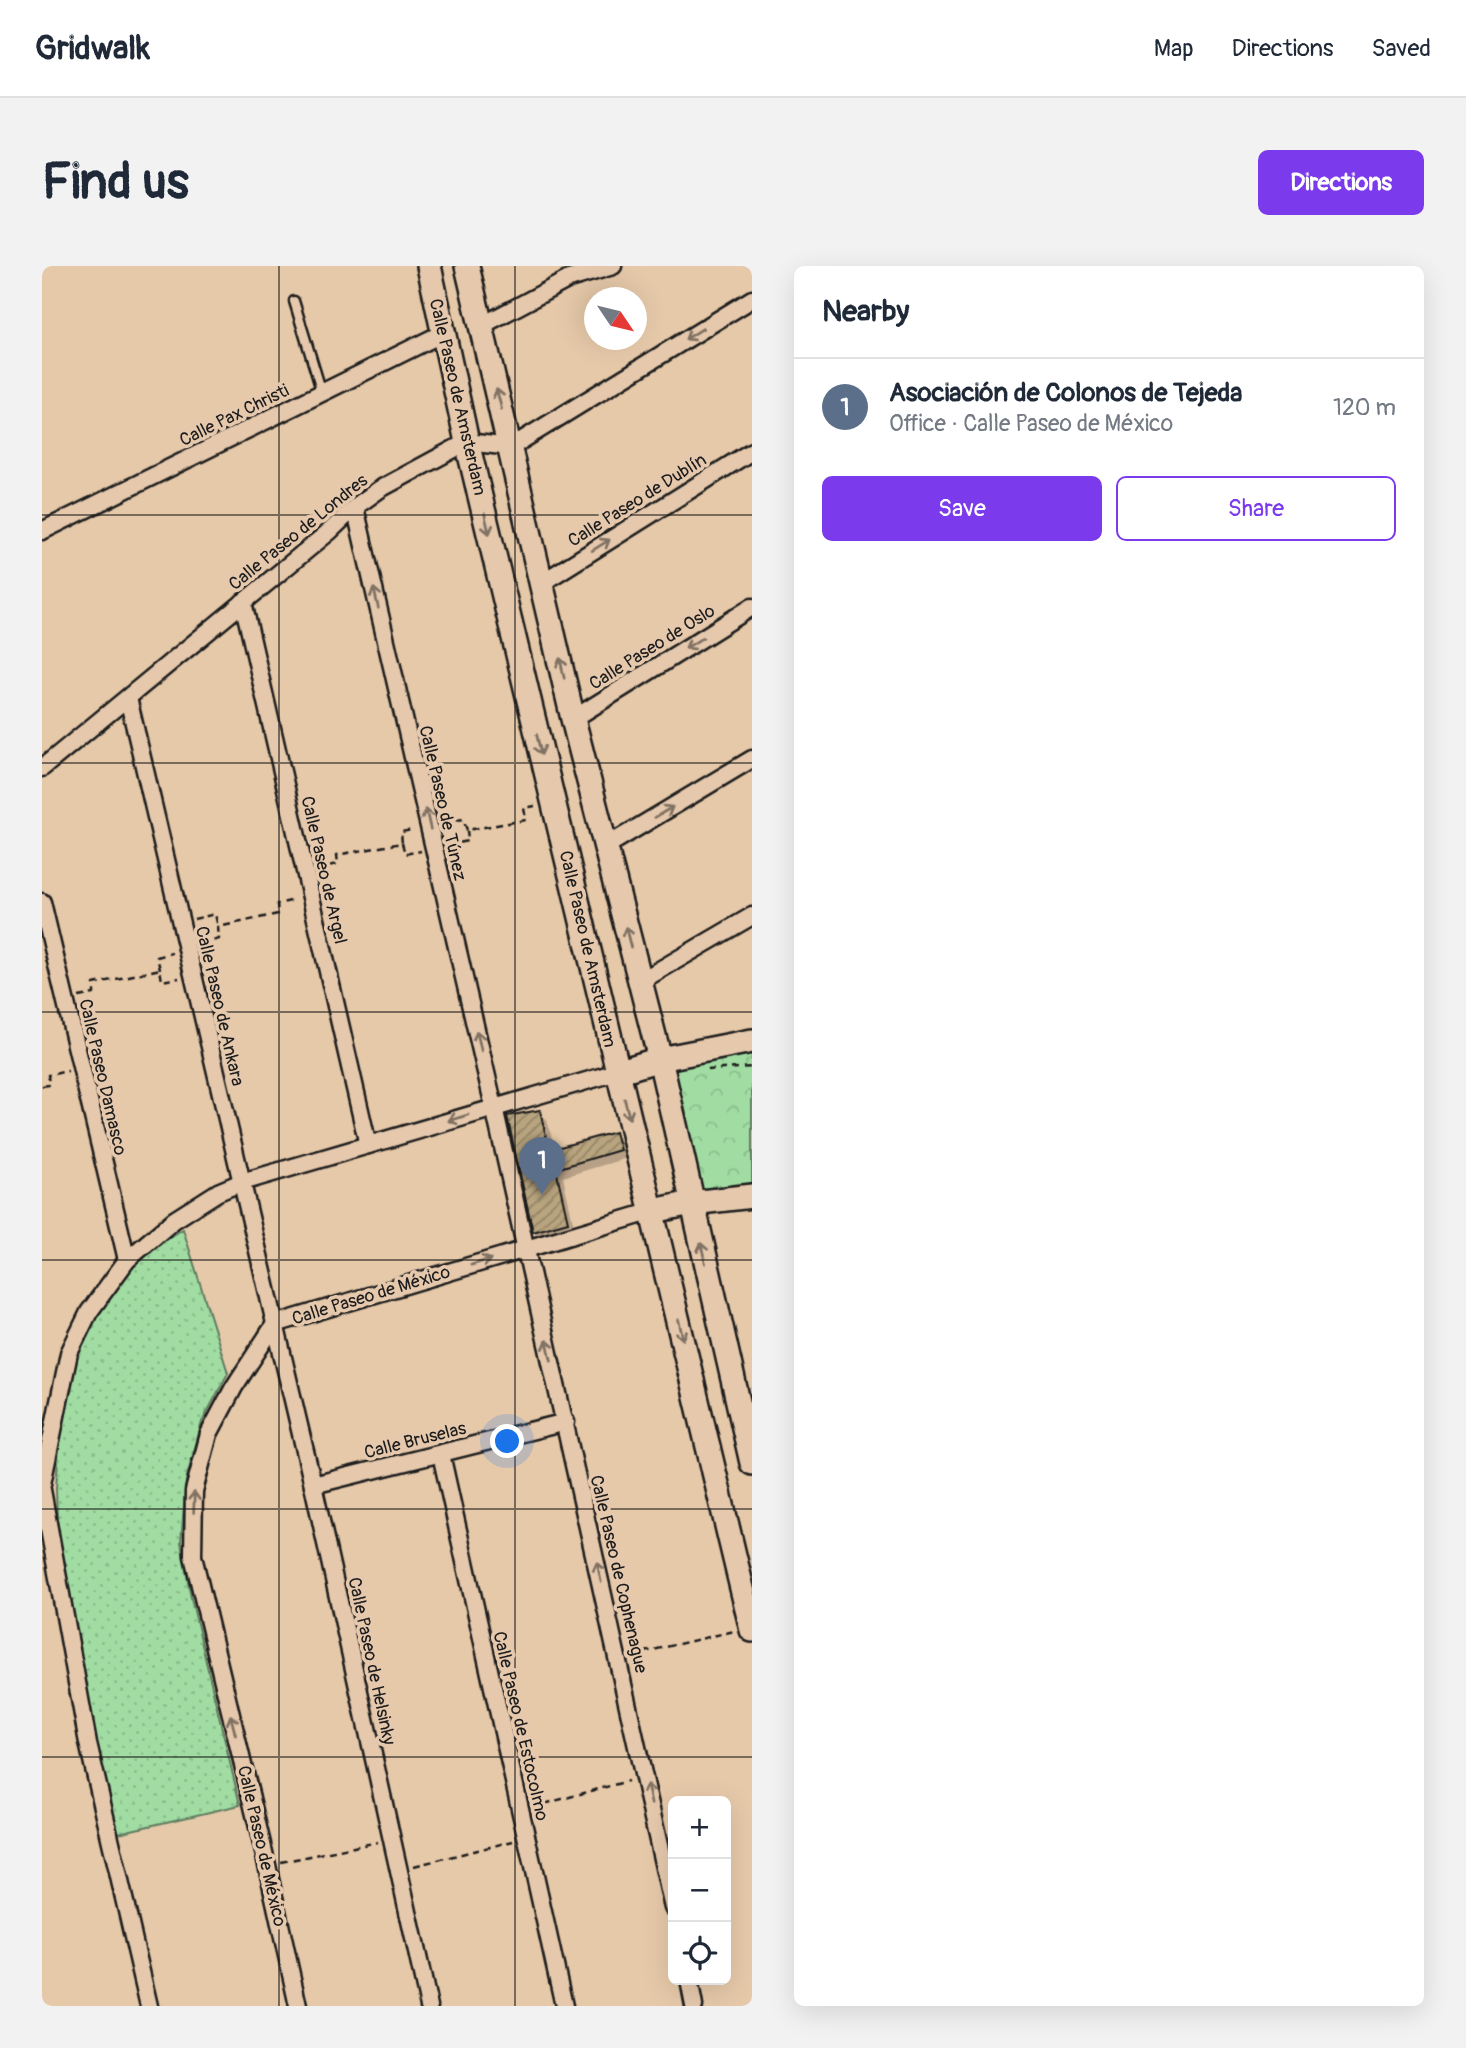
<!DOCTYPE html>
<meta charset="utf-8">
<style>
body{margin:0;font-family:Pangolin,sans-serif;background:#f2f2f3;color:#1f2937}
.controls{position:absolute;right:21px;bottom:21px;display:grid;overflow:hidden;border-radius:10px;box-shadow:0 7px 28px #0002}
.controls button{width:63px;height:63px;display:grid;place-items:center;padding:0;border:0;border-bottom:2px solid #e0e1e3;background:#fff;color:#1f2937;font:35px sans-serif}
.compass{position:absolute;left:542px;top:21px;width:63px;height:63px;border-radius:50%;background:#fff;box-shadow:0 7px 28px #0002;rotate:125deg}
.you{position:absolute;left:466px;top:1176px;width:24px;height:24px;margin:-18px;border:5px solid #fff;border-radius:50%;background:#1a73e8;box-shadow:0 0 0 10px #1a73e833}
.badge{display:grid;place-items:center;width:46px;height:46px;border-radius:50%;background:#7c3aed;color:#fff;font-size:23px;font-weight:700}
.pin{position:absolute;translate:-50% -58px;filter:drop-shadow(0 2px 4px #0008)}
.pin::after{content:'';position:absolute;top:37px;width:24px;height:21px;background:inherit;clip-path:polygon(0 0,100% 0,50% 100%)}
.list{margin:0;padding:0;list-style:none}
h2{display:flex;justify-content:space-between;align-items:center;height:91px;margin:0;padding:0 28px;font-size:30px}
h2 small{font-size:23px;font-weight:400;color:#747a83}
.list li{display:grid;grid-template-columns:46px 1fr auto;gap:21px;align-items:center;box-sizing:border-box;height:98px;padding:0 28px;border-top:2px solid #e0e1e3}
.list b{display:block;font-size:26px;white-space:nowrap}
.list p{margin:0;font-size:23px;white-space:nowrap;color:#747a83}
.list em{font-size:23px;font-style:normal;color:#747a83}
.actions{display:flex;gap:14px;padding:21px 28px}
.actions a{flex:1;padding:16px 0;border:2px solid #7c3aed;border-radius:10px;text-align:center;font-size:24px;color:#7c3aed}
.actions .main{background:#7c3aed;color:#fff}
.icon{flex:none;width:38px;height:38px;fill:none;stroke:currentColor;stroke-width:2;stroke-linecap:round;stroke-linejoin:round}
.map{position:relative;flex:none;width:710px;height:1740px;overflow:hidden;border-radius:10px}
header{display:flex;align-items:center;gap:42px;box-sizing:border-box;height:98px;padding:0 35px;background:#fff;border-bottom:2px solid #e0e1e3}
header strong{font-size:33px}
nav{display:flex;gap:38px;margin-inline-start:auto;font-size:24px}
.intro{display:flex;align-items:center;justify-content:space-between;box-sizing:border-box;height:168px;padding:0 42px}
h1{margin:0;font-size:49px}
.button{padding:18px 32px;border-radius:10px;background:#7c3aed;color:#fff;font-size:24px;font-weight:700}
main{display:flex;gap:42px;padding:0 42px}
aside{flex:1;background:#fff;border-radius:10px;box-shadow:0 7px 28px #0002}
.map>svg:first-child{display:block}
.grass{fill:url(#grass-dots);stroke:#5e7c60;stroke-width:2}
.forest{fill:url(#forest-crowns);stroke:#5e7c60;stroke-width:2}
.shadow{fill:#0003}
.building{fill:url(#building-hatch);stroke:#1c1c1c;stroke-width:2}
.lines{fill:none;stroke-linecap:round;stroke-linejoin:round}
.lane-casing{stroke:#1c1c1c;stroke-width:13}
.street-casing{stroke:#1c1c1c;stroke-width:21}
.secondary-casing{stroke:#1c1c1c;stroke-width:28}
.path{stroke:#1c1c1c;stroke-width:2.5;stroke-dasharray:7 5;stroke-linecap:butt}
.lane{stroke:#e6c9ad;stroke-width:8}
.street{stroke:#e6c9ad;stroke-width:16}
.secondary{stroke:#e6c9ad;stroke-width:23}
.oneway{stroke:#817264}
.grid{fill:none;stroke:#1c1c1c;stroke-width:2;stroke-opacity:0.55}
.labels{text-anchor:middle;stroke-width:7;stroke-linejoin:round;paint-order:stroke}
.street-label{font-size:18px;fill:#1c1c1c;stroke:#e6c9ad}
</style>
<header>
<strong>Gridwalk</strong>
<nav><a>Map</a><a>Directions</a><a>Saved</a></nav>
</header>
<div class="intro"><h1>Find us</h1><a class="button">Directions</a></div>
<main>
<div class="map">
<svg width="710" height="1740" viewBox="0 0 710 1740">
<defs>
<pattern id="grass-dots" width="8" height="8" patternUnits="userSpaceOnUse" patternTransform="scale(1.75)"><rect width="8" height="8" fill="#a1dda3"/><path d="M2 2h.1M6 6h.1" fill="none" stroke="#8abd8c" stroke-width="1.8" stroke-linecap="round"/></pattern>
<pattern id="forest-crowns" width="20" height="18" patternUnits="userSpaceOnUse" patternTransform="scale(1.75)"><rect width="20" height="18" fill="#a1dda3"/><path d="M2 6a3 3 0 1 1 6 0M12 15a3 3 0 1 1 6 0" fill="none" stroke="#8abd8c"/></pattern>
<pattern id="building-hatch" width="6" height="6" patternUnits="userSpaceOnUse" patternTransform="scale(1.75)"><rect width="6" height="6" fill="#b8a47e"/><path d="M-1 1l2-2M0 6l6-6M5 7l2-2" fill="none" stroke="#958566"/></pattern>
</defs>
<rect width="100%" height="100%" fill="#e6c9a9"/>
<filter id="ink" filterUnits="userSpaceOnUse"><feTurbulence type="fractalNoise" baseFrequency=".0143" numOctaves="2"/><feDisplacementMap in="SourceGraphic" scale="14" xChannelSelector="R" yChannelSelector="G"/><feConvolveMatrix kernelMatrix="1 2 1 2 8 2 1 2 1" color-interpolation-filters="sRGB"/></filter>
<g filter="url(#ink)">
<path class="grass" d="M141 963 186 1107 160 1156 144 1214 139 1276 149 1332 198 1539 72 1568 16 1282 14 1222 19 1151 38 1075 59 1042 101 988Z"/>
<path class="forest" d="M710 785V925L657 933 626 797Z"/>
<path class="shadow" d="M497 846 505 854 513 884 573 868 581 877 585 892 521 911 533 964 501 973 492 965Z"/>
<path class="building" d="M498 844 507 884 573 866 578 884 514 903 526 956 491 966 465 850Z"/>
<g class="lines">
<defs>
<path id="lane" d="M252 35 280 127"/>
<g id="street">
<path d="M439 60 527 13 571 0"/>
<path d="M313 241 452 841 631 1642"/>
<path d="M0 265 401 67"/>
<path d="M501 316 710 185"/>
<path d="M201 336 326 879"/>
<path d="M86 432 271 1219 387 1740"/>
<path d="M531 453 710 341"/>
<path d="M0 502 288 265 313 241 338 223 425 176 469 181 710 33"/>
<path d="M563 581 710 493"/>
<path d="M0 636 85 994"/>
<path d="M597 716 710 650"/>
<path d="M399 1188 522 1740"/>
<path d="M0 1218 27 1087 47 1046 85 994 132 954 176 926 200 916 575 806"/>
<path d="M271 1219 524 1156"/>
<path d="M0 1224 46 1477 107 1740"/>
<path d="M647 1714 652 1740"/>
<path d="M256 1740 225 1599 151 1290 152 1225 167 1168 192 1121 233 1058 611 945"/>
</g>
<g id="secondary">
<path d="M387 0 425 176 710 1364"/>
<path d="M425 0 531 453 618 793 710 1197"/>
<path d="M575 806 618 793 710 775"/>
<path d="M611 945 650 937 710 930"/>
</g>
</defs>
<use href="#lane" class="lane-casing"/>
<use href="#street" class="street-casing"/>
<use href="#secondary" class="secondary-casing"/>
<g class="path">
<path d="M402 557 421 553 425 564"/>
<path d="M360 577 363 588 379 585"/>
<path d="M406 579 426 575 425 564 484 554 482 542 493 540"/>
<path d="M276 602 296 598 295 589 360 577 359 566 371 564"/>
<path d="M152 653 173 648 176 661"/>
<path d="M160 678 177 673 176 661 236 648 235 638 253 634"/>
<path d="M118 703 115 691 130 687"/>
<path d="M37 731 52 728V718L118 703 120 715 137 712"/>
<path d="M665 804 710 801"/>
<path d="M0 820 7 819 6 809 26 805"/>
<path d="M590 1389 692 1365"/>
<path d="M491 1541 586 1515"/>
<path d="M239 1596 336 1576"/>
<path d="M372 1600 471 1575"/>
</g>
<use href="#lane" class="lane"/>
<use href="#street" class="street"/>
<use href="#secondary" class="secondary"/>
</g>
<defs><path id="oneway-shaft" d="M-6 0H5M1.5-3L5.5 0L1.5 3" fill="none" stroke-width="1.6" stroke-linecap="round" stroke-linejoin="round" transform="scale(1.75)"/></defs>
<g class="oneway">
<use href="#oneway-shaft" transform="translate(652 68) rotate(148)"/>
<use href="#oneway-shaft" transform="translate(457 133) rotate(-104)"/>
<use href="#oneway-shaft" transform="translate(445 258) rotate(77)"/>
<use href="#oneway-shaft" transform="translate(559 279) rotate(-32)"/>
<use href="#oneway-shaft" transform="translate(334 332) rotate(-103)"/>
<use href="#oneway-shaft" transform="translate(652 377) rotate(148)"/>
<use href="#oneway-shaft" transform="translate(520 402) rotate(-102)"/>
<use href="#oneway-shaft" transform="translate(497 479) rotate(77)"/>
<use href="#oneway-shaft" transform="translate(622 546) rotate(-31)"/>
<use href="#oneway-shaft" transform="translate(386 553) rotate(-103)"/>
<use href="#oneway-shaft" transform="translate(586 671) rotate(-104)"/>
<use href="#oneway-shaft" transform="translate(437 775) rotate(-103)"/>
<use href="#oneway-shaft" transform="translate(585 843) rotate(76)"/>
<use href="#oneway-shaft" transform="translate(416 852) rotate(163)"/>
<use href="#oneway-shaft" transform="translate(661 987) rotate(-103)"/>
<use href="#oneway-shaft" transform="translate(439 996) rotate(-17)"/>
<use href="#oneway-shaft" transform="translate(639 1064) rotate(77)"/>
<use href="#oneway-shaft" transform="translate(507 1084) rotate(-103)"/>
<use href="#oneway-shaft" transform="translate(152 1236) rotate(-88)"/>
<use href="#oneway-shaft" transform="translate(557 1306) rotate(-102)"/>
<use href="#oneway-shaft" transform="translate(191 1459) rotate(-104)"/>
<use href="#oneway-shaft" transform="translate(607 1528) rotate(-102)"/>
</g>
</g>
<path class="grid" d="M237 0V1740M473 0V1740M0 249H710M0 497H710M0 746H710M0 994H710M0 1243H710M0 1491H710"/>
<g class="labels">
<g class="street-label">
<text transform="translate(416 131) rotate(77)" y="6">Calle Paseo de Amsterdam</text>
<text transform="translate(192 149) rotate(-26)" y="6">Calle Pax Christi</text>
<text transform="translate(595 234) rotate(-32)" y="6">Calle Paseo de Dublín</text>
<text transform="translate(256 266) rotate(-39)" y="6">Calle Paseo de Londres</text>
<text transform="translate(610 381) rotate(-32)" y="6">Calle Paseo de Oslo</text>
<text transform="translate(401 537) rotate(77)" y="6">Calle Paseo de Túnez</text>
<text transform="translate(282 604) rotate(77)" y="6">Calle Paseo de Argel</text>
<text transform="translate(546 683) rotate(77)" y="6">Calle Paseo de Amsterdam</text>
<text transform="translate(178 740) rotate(77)" y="6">Calle Paseo de Ankara</text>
<text transform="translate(61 811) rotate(77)" y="6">Calle Paseo Damasco</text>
<text transform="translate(329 1029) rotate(-17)" y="6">Calle Paseo de México</text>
<text transform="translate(373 1174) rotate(-14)" y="6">Calle Bruselas</text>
<text transform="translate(577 1308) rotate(77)" y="6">Calle Paseo de Cophenague</text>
<text transform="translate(330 1395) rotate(78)" y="6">Calle Paseo de Helsinky</text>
<text transform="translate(479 1460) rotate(77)" y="6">Calle Paseo de Estocolmo</text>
<text transform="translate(220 1580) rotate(77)" y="6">Calle Paseo de México</text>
</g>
</g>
</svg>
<div class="controls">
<button>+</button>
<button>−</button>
<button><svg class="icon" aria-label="locate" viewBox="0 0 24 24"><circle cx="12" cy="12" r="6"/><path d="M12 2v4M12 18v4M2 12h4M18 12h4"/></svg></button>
</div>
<svg class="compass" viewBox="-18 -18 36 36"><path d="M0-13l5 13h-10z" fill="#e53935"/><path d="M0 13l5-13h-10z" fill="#747a83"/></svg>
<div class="you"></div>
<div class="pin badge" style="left:500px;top:929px;background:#5c6f8a">1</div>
</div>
<aside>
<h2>Nearby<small></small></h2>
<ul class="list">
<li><span class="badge" style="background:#5c6f8a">1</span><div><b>Asociación de Colonos de Tejeda</b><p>Office · Calle Paseo de México</p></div><em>120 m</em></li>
</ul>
<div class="actions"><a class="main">Save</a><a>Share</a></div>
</aside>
</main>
